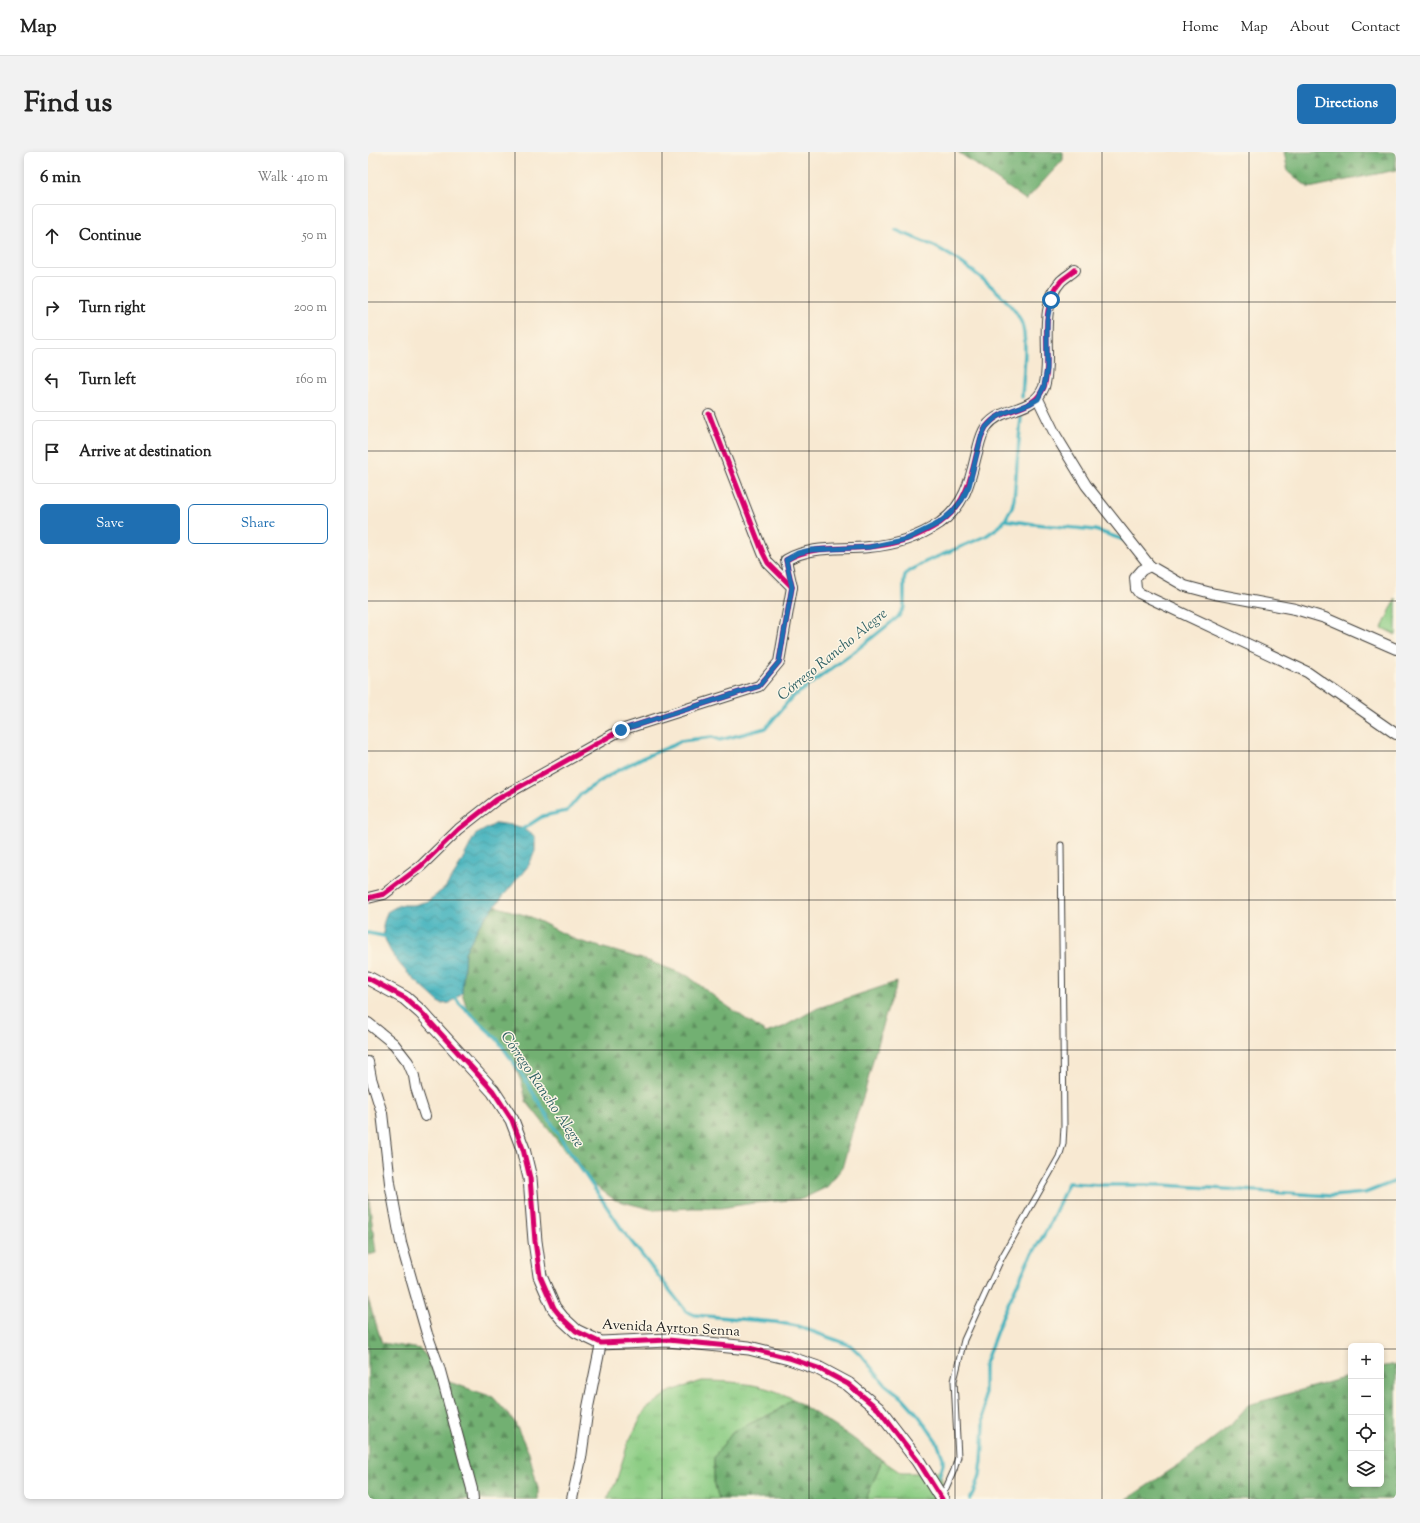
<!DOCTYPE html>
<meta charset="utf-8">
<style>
body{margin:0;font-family:"Sorts Mill Goudy",serif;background:#f2f2f2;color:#222}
.controls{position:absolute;right:12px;bottom:12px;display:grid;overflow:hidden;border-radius:6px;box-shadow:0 2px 6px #0003}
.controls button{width:36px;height:36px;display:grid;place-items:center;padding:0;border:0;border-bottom:1px solid #e0e0e0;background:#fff;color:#222;font:20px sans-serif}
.stop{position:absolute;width:12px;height:12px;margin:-9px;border:3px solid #1f6fb2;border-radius:50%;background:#fff}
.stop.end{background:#1f6fb2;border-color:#fff;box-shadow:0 1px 4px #0008}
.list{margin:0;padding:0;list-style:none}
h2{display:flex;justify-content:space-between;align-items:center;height:52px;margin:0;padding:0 16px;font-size:17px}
h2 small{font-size:13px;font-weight:400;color:#767676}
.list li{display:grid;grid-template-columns:26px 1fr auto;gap:12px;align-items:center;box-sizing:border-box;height:64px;margin:0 8px 8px;padding:0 8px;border:1px solid #e0e0e0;border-radius:6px}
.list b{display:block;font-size:15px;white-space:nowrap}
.list em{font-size:13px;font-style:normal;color:#767676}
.actions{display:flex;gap:8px;padding:12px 16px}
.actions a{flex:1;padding:9px 0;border:1px solid #1f6fb2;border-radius:6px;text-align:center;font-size:14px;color:#1f6fb2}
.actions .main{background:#1f6fb2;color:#fff}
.icon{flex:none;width:22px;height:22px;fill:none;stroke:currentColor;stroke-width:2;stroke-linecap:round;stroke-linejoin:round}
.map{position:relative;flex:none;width:1028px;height:1347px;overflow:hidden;border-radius:6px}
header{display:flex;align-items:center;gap:24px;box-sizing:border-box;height:56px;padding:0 20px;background:#fff;border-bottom:1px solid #e0e0e0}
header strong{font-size:19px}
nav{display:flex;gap:22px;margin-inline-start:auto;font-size:14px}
.intro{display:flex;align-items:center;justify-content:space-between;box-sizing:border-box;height:96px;padding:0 24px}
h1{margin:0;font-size:28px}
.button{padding:10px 18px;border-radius:6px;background:#1f6fb2;color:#fff;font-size:14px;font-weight:700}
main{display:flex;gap:24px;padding:0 24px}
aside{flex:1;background:#fff;border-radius:6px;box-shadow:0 2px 6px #0003}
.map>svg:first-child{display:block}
.grass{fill:url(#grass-tufts);stroke:#547450}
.forest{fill:url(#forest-firs);stroke:#476647}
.garden{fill:#8dcd85;stroke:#547450}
.water{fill:url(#water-waves);stroke:#30676c}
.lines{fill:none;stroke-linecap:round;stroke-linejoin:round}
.stream{stroke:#43b2bd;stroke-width:3.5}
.service-casing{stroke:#3d3b37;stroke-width:7}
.minor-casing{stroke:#3d3b37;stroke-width:12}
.tertiary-casing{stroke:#3d3b37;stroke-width:15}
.service{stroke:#fff;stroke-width:5}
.minor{stroke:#fff;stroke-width:10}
.tertiary{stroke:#fff;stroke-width:13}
.cycleway-casing{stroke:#fcf5e5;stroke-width:8}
.cycleway{stroke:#d6006c;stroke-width:5}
.route{stroke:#1f6fb2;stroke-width:5}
.grid{fill:none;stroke:#1c1c1c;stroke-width:1;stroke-opacity:0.55}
.labels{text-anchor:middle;stroke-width:3;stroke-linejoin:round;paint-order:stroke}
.street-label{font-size:14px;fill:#1c1c1c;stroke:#fcf5e5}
.water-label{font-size:15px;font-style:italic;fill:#2e6064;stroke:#fcf5e5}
</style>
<header>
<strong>Map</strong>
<nav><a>Home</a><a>Map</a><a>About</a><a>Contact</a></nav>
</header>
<div class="intro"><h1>Find us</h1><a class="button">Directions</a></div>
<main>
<aside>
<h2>6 min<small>Walk · 410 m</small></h2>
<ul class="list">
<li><svg class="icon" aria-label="ahead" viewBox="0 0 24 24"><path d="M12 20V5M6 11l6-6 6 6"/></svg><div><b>Continue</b></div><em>50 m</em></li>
<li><svg class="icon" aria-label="right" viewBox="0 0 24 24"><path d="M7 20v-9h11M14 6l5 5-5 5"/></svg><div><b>Turn right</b></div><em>200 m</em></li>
<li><svg class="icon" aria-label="left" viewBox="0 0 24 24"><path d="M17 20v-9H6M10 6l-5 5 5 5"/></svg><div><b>Turn left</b></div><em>160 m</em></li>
<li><svg class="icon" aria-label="arrive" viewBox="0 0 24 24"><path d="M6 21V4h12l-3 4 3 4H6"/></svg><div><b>Arrive at destination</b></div></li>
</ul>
<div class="actions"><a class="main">Save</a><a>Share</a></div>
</aside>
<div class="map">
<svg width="1028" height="1347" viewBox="0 0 1028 1347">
<defs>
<pattern id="grass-tufts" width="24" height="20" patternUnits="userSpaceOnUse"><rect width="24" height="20" fill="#8dcd85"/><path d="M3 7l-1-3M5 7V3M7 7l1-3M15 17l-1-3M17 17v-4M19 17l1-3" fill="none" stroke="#79af72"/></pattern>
<pattern id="forest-firs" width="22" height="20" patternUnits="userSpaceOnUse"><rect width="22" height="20" fill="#72b072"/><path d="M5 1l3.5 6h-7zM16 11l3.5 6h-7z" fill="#5d8e5d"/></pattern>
<pattern id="water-waves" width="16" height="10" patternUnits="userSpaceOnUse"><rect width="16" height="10" fill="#43b2bd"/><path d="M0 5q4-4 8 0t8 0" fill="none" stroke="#379099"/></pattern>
</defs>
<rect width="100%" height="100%" fill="#fcf5e5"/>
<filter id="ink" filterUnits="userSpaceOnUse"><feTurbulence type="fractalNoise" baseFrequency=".025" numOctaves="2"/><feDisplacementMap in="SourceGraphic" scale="8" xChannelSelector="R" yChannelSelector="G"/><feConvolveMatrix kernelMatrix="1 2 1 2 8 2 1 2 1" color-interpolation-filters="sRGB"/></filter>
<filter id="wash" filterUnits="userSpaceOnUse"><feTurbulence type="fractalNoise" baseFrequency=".012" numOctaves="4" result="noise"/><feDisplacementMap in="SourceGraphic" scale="16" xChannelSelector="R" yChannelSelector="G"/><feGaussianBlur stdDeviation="0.9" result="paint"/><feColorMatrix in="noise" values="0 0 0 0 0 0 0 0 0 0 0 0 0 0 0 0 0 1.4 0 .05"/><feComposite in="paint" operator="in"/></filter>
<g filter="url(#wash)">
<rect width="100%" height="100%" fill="#f8e9d2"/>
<g class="grass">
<path d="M334 1229C365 1229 398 1232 425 1247L407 1260 364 1280 346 1306V1330L351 1347H239L248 1330 260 1291 277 1258 303 1239Z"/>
<path d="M514 1308 533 1321H563L571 1318 579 1347H498Z"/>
</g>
<g class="forest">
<path d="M590 0H695V8L658 48Z"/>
<path d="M916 0H1028V18L941 36 920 20Z"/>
<path d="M127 754 163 765 208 788 281 809 320 824 352 849 398 881 415 875 450 856 528 830 527 839 515 870 497 939 489 963 474 1016 459 1035 434 1047 386 1051 353 1056H324L286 1058 247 1048 222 1030 158 949 154 931 144 908 131 890 100 859 94 841 97 800 112 772Z"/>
<path d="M0 1040 8 1101 0 1103Z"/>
<path d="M0 1147 14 1191 52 1197 81 1230 125 1245 146 1269 161 1301 170 1336V1347H0Z"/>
<path d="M1028 1212V1347H759L815 1310 863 1273 880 1253 983 1224V1332H1013V1215Z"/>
<path d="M425 1247 482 1284 514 1308 498 1347H351L346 1330V1306L364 1280 407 1260Z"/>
</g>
<path class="garden" d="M1028 446V483L1014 476Z"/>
<path class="water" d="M129 671 149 674 167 684V699L161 713 112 772 97 800 94 841 82 851 73 852C52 832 16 806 15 775 15 770 18 765 19 760L31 753H46L60 749 77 736 89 718 107 683Z"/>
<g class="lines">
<g class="stream">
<path d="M528 78C541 84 555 89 568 95 592 108 645 146 654 172 660 190 655 225 654 245"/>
<path d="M637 368 666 372 727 378 759 389"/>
<path d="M150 680 175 664 199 659 214 641 245 621 274 606 306 593 312 589 344 585 352 588 398 576 423 546 486 500 530 465 536 455V429L537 423 540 420 557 410 618 384 632 374 637 368 644 355 646 347 653 265"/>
<path d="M0 781 21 785"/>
<path d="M85 843 92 852 129 887 151 918 194 988 255 1079 318 1159 327 1163 407 1170 429 1174 482 1193 492 1202 517 1232 535 1246 551 1264 569 1290 575 1306V1312L571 1325"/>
<path d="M602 1347 606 1342 612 1323 614 1309 616 1271V1214L634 1165 660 1109 680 1076 700 1031 731 1033H796L964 1044 997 1041 1028 1029"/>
</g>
</g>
</g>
<g filter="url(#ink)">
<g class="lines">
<defs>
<path id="service" d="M574 1345 586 1318 590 1305 586 1229 596 1188 634 1105 691 1005 695 992 696 974 693 693"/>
<g id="minor">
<path d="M670 247 687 282 718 333 782 414 817 434 847 442 927 457 957 466 1028 497"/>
<path d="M782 414 774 418 767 426 768 437 771 441 939 520 1028 582"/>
<path d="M424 435 418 408C445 393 470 398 501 395 525 393 551 385 572 371 596 354 602 330 608 304 611 294 612 284 618 275 634 253 665 262 676 235 679 226 679 215 679 205 679 181 675 148 693 129 697 125 703 122 707 118"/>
<path d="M0 746 16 742 53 714 91 677 128 648 253 578 391 534 411 510 424 435 400 411 395 401 341 262"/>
<path d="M0 871 26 892 40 910 46 924 48 936 57 964"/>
<path d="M0 910 3 926 14 961 22 1031 33 1091 59 1182 71 1215 104 1337 105 1347"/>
<path d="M204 1347 213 1306 220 1255 233 1191"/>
</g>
<path id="tertiary" d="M0 826 37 846 53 860 125 939 144 968 155 997 162 1026 167 1089 172 1124 186 1156 194 1166 208 1179 233 1191 300 1188 381 1196 421 1206 450 1216 480 1232 510 1257 550 1309 574 1347"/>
</defs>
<use href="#service" class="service-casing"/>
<use href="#minor" class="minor-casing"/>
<use href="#tertiary" class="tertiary-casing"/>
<use href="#service" class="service"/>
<use href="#minor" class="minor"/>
<use href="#tertiary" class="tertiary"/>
<defs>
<g id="cycleway">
<path d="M424 435 418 408C445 393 470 398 501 395 525 393 551 385 572 371 596 354 602 330 608 304 611 294 612 284 618 275 634 253 665 262 676 235 679 226 679 215 679 205 679 181 675 148 693 129 697 125 703 122 707 118"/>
<path d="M0 746 16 742 53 714 91 677 128 648 253 578 391 534 411 510 424 435 400 411 395 401 341 262"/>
<path d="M0 826 37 846 53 860 125 939 144 968 155 997 162 1026 167 1089 172 1124 186 1156 194 1166 208 1179 233 1191 300 1188 381 1196 421 1206 450 1216 480 1232 510 1257 550 1309 574 1347"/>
</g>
</defs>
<use href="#cycleway" class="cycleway-casing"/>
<use href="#cycleway" class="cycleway"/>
</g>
</g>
<g class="lines" filter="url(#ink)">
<path class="route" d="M253 578 391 534 411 510 424 435 418 408 430 401 443 398 502 395 539 387 571 371 584 360 594 348 601 334 613 285 618 275 626 267 636 261 661 252 670 247 676 234 679 217V168L683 148"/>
</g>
<path class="grid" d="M147 0V1347M294 0V1347M441 0V1347M587 0V1347M734 0V1347M881 0V1347M0 150H1028M0 299H1028M0 449H1028M0 599H1028M0 748H1028M0 898H1028M0 1048H1028M0 1197H983M1013 1197H1028"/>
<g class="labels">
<g class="street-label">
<text transform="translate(303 1175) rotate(3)" y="5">Avenida Ayrton Senna</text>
</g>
<g class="water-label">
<text transform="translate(464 502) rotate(-39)" y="5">Córrego Rancho Alegre</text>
<text transform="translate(175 937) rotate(56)" y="5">Córrego Rancho Alegre</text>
</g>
</g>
</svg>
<div class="controls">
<button>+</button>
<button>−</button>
<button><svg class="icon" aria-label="locate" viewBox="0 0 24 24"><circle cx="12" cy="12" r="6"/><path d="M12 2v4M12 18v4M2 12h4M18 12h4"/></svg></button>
<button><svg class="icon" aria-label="layers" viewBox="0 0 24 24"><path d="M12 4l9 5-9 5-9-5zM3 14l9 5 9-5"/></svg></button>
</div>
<div class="stop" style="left:683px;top:148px"></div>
<div class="stop end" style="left:253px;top:578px"></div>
</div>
</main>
